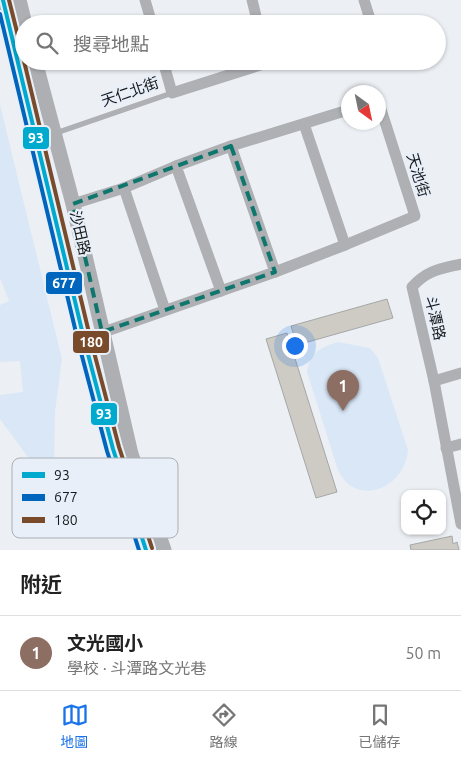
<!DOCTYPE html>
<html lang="zh-TW">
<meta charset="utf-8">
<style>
body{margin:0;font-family:Ubuntu,"Noto Sans TC",sans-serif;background:#f2f2f2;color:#222}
.controls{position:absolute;right:15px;bottom:15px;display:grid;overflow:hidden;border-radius:10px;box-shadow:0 1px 4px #0004}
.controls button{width:45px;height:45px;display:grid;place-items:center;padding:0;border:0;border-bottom:1px solid #e0e0e0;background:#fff;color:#222;font:25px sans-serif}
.compass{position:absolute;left:341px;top:85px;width:45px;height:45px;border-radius:50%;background:#fff;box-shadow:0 1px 4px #0004;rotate:147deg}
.you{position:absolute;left:294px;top:345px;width:18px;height:18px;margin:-12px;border:4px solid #fff;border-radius:50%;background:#1a73e8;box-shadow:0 0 0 8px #1a73e833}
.badge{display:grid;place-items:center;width:32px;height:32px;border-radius:50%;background:#1a73e8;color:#fff;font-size:16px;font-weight:700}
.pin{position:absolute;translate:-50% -41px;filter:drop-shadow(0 1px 2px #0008)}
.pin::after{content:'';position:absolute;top:26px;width:18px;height:15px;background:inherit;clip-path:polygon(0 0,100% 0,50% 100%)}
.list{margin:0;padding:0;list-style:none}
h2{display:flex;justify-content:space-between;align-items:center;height:65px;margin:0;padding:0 20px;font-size:21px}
h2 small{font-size:16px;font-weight:400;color:#767676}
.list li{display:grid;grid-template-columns:32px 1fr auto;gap:15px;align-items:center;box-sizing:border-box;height:75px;padding:0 20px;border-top:1px solid #e0e0e0}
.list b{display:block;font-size:19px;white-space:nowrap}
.list p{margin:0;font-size:16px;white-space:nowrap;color:#767676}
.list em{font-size:16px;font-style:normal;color:#767676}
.icon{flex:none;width:28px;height:28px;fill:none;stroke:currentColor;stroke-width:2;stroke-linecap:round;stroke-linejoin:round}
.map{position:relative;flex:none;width:461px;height:550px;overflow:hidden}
.search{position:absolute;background:#fff;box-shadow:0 1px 4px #0004;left:15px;right:15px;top:15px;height:55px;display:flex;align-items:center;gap:12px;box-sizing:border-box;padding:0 18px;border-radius:28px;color:#767676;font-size:19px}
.sheet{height:140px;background:#fff}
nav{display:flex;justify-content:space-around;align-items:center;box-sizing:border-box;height:70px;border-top:1px solid #e0e0e0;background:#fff;font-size:14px;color:#767676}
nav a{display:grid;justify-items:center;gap:2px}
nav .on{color:#1a73e8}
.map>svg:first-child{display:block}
.green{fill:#dae7f6}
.building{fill:#cdcbc3;stroke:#a6a7a8}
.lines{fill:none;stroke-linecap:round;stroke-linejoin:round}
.lane{stroke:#afb0b3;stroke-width:5.5}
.street{stroke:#afb0b3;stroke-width:11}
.secondary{stroke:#aeafb2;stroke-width:15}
.bus-1-casing{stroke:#e8eff8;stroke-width:8}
.bus-2-casing{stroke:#e8eff8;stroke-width:8}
.bus-3-casing{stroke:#e8eff8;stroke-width:8}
.bus-1{stroke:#00a9ce;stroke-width:4}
.bus-2{stroke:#0065bd;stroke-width:4}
.bus-3{stroke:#7a4b2a;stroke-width:4}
.marked{fill:none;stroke:#0f766e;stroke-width:4;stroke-dasharray:10 6;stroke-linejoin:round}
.labels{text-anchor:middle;stroke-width:4.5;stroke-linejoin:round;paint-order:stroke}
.street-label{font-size:15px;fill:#171a1d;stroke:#e8eff8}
.key{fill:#e8eff8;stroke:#a9afb6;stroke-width:1}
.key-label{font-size:14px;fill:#171a1d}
.line-badge{stroke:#e8eff8;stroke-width:2}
.badge-label{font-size:14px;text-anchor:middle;font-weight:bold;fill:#fff}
</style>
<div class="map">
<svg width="461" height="550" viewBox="0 0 461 550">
<rect width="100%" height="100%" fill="#ecf0f4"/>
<g class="green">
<path d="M0 105 62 359 55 412 54 477 38 488 30 460 0 419V395L23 392 20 361 0 362V305L9 301 0 278Z"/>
<path d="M338 342 370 348 378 358 408 450C405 488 356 509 338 470L307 372C309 353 321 347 338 342Z"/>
</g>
<g class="building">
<path d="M387 299 393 318 297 345 291 326Z"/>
<path d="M287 333 337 492 316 498 266 339Z"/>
<path d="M452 536 453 544 457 542 459 550H411L410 545Z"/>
</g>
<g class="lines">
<path class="lane" d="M56 133 172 93"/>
<g class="street">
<path d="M145 0 152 24"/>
<path d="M252 0 258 24"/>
<path d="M364 0 369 16 366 24"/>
<path d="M163 61 172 93 273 61"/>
<path d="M231 146 275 272"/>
<path d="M176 166 221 291"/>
<path d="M124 188 165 310"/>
<path d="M73 204 124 188 176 166 231 146 348 110"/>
<path d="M345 245 415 216 378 100"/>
<path d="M461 264C440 269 427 270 412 287L434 381 461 524"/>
<path d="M84 339 275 272 345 245 304 124"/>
<path d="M434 381 461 373"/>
<path d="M446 448 461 444"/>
</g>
<g class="secondary">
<path d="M3 0 84 339 113 449 146 550"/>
<path d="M19 0 25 24"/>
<path d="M35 61 73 204 131 454 164 550"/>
</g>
<defs>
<path id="bus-1" d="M3 0 84 339 113 449 146 550"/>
<path id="bus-2" d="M0 14 78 341 107 451 139 550"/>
<g id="bus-3">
<path d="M9 0 24 60"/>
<path d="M24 61 90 337 119 447 152 548"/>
</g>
</defs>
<use href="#bus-1" class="bus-1-casing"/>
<use href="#bus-2" class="bus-2-casing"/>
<use href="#bus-3" class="bus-3-casing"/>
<use href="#bus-1" class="bus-1"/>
<use href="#bus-2" class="bus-2"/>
<use href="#bus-3" class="bus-3"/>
</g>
<path class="marked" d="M231 146 275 272 102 332 73 204Z"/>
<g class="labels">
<g class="street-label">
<text transform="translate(130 92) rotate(-19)" y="5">天仁北街</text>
<text transform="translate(418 175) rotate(73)" y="5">天池街</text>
<text transform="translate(80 233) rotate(77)" y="5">沙田路</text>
<text transform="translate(435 318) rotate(77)" y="5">斗潭路</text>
</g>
</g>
<rect x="12" y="458" width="166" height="80" rx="8" class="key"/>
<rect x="22" y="472" width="23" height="6" fill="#00a9ce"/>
<rect x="22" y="494" width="23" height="7" fill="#0065bd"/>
<rect x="22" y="517" width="23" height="6" fill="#7a4b2a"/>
<g class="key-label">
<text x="54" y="480">93</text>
<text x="54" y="502">677</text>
<text x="54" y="525">180</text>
</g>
<g class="line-badge">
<rect x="22" y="126" width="28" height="24" rx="5" fill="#00a9ce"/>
<rect x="45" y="271" width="38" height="24" rx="5" fill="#0065bd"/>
<rect x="72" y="330" width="38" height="24" rx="5" fill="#7a4b2a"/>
<rect x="90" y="402" width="28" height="24" rx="5" fill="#00a9ce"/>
</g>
<g class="badge-label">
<text x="36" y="143">93</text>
<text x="64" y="288">677</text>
<text x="91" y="347">180</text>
<text x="104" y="419">93</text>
</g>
</svg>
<div class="controls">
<button><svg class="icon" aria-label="locate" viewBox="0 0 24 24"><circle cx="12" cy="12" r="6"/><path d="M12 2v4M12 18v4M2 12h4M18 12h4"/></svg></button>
</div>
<svg class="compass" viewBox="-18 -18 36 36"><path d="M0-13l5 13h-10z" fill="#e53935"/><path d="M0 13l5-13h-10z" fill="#767676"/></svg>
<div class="you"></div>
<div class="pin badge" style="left:343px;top:411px;background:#8d6e63">1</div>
<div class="search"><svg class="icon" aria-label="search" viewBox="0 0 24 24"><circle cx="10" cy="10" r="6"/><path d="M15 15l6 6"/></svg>搜尋地點</div>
</div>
<section class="sheet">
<h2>附近<small></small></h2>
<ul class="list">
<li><span class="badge" style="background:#8d6e63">1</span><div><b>文光國小</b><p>學校 · 斗潭路文光巷</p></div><em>50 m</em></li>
</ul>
</section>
<nav>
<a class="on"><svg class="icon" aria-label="map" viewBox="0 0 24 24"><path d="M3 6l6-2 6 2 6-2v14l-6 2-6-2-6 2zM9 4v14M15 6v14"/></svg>地圖</a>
<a><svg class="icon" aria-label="directions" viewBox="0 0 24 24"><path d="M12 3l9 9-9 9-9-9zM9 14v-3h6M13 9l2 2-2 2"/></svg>路線</a>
<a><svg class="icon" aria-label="saved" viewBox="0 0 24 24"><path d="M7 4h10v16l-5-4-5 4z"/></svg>已儲存</a>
</nav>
